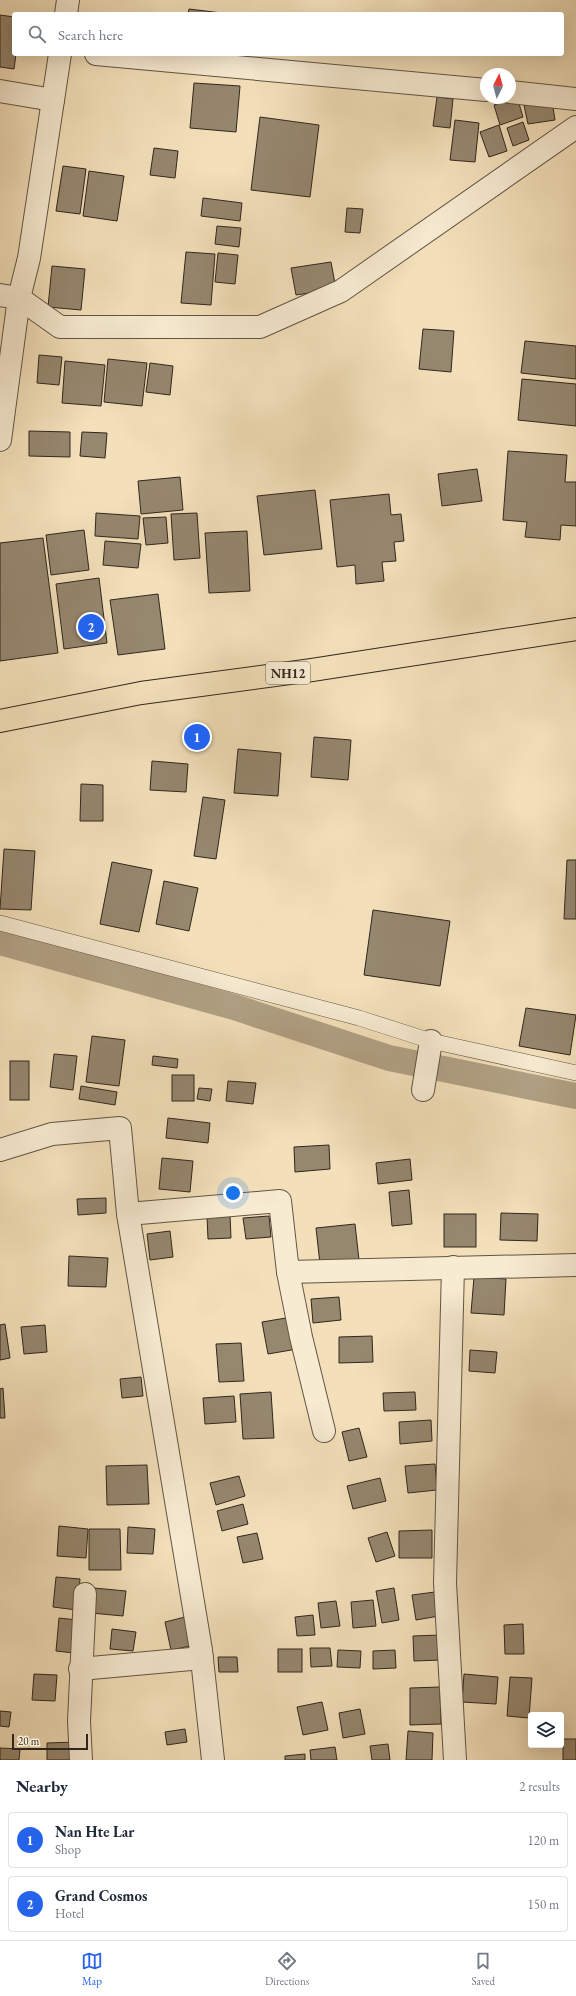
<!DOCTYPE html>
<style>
body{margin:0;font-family:"EB Garamond",serif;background:#f6f6f7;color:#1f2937}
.controls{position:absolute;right:12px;bottom:12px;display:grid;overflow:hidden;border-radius:4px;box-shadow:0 4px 16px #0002}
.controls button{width:36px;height:36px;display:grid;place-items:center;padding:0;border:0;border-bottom:1px solid #e0e1e3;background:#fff;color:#1f2937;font:20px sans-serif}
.compass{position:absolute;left:480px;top:68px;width:36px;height:36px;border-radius:50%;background:#fff;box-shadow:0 4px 16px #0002;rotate:6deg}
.scale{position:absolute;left:12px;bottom:10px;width:76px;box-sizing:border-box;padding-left:4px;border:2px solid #31261e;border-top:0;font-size:11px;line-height:14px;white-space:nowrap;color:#31261e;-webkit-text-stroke:3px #f7ebd2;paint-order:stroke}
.you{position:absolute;left:233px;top:1193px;width:14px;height:14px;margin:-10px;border:3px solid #fff;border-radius:50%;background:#1a73e8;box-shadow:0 0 0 6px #1a73e833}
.badge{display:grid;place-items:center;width:26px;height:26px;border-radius:50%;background:#2563eb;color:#fff;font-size:13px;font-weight:700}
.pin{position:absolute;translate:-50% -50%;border:2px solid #fff;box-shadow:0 1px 4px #0006}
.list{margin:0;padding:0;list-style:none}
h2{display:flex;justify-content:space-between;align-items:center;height:52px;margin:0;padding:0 16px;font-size:17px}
h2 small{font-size:13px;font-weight:400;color:#747a83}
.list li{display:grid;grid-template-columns:26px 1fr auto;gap:12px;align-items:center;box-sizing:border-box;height:56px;margin:0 8px 8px;padding:0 8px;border:1px solid #e0e1e3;border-radius:4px}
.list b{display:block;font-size:15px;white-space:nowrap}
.list p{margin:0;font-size:13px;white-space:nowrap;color:#747a83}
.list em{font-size:13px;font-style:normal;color:#747a83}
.icon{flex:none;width:22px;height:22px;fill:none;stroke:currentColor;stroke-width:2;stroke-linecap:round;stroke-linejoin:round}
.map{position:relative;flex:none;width:576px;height:1760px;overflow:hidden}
.search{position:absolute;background:#fff;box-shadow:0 4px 16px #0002;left:12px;right:12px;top:12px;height:44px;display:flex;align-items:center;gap:10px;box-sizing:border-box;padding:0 14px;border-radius:4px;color:#747a83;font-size:15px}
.sheet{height:180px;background:#fff}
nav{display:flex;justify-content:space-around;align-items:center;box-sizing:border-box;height:56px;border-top:1px solid #e0e1e3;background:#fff;font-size:11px;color:#747a83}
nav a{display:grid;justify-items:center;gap:2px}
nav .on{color:#2563eb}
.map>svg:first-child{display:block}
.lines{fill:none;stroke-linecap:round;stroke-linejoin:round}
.canal{stroke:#b1a185;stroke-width:26}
.building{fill:#96876f;stroke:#31261e}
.service-casing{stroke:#625445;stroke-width:16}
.minor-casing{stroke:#625445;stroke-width:24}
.trunk-casing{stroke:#31261e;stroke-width:24}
.service{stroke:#f7ebd2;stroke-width:15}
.minor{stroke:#f7ebd2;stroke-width:22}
.trunk{stroke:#f3e0ba;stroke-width:22}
.labels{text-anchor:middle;stroke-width:3.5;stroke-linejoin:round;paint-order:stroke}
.shield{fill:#f7ebd2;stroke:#6c6154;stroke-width:1}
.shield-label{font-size:13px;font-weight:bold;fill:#31261e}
</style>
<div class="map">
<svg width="576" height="1760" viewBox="0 0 576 1760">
<rect width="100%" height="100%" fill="#f3e0ba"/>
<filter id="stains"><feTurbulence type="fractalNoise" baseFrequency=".005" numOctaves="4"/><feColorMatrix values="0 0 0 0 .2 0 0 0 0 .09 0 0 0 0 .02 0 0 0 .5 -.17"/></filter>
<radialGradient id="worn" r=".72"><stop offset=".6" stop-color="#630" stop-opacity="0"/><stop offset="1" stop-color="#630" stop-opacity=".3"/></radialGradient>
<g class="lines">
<path class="canal" d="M0 942 234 1007 389 1058 576 1096"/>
</g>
<g class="building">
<path d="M189 9 222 13V14H188Z"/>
<path d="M0 15 14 17V54H16L14 69 0 67Z"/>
<path d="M194 83 240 86 236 132 190 128Z"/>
<path d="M437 97 453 99 450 128 433 126Z"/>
<path d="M517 97 523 117 500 125 494 105Z"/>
<path d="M552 101 555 120 528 124 524 105Z"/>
<path d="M260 117 319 125 310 197 251 190Z"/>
<path d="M455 120 479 123 475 162 450 160Z"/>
<path d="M523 122 529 140 513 146 507 128Z"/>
<path d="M499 125 507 151 489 157 480 132Z"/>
<path d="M154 148 178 151 175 178 150 175Z"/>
<path d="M63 166 86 169 80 214 56 211Z"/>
<path d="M89 171 124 176 117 221 83 216Z"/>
<path d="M203 198 242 203 240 221 201 216Z"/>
<path d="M347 208 363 209 360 233 345 232Z"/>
<path d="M217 226 241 228 239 247 215 244Z"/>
<path d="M186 252 215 254 211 305 181 303Z"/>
<path d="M218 253 238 255 235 284 215 282Z"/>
<path d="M331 262 336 289 296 295 291 268Z"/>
<path d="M52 266 85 269 81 310 48 307Z"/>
<path d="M423 329 454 331 451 372 419 369Z"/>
<path d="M525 341 576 346V379L521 373Z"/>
<path d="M39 355 62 357 59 385 37 383Z"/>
<path d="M108 359 147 363 142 406 104 402Z"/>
<path d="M65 361 105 365 101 406 62 403Z"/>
<path d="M150 363 173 366 170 395 146 392Z"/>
<path d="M522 379 576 384V426L518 420Z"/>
<path d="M29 431 70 432V457L29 456Z"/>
<path d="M82 432 107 433 105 458 80 456Z"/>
<path d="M508 451 567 455 565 482H576V526L561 525 560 540 525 537 527 522 503 520Z"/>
<path d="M477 469 482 501 442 506 438 474Z"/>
<path d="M180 477 183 510 141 514 138 481Z"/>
<path d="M315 490 322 549 264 555 257 496Z"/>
<path d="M389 494 391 515 401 514 404 541 394 542 396 561 382 562 384 581 356 584 355 565 337 567 330 500Z"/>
<path d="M96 513 140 516 138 539 95 536Z"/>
<path d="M197 513 200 558 174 560 171 514Z"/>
<path d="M166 517 168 543 146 545 143 518Z"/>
<path d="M84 530 89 570 51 575 46 535Z"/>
<path d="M247 531 250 591 209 593 205 533Z"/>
<path d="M43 538 58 653 0 661V543Z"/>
<path d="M105 541 141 544 138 568 103 565Z"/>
<path d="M99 578 107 643 64 649 56 584Z"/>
<path d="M158 594 165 649 118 655 110 600Z"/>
<path d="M314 737 351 740 348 780 311 777Z"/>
<path d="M238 749 281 753 278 796 234 793Z"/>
<path d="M152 761 188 764 186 792 150 790Z"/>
<path d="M81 784 103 785V821H80Z"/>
<path d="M203 797 225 800 216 859 194 856Z"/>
<path d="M4 849 35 851 31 910 0 909Z"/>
<path d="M567 860H576V919H564Z"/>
<path d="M112 862 152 870 139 932 100 924Z"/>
<path d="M164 881 198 888 189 931 156 924Z"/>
<path d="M373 910 450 921 440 986 364 975Z"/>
<path d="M526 1008 576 1015 570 1055 519 1046Z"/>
<path d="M92 1036 125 1040 119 1086 86 1082Z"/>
<path d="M54 1054 77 1056 73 1090 50 1087Z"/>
<path d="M153 1056 178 1059 177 1068 152 1065Z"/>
<rect x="10" y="1061" width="19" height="39"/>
<rect x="172" y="1075" width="22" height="26"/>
<path d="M228 1081 256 1083 253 1104 226 1101Z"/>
<path d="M81 1086 117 1092 115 1105 79 1099Z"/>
<path d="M199 1088 212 1089 210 1101 197 1099Z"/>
<path d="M168 1118 210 1123 208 1143 166 1138Z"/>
<path d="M329 1145 330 1169 295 1172 294 1147Z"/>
<path d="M162 1158 193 1161 190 1192 159 1189Z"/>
<path d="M410 1159 412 1180 378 1184 376 1163Z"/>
<path d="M409 1190 412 1224 392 1226 389 1192Z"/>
<path d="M106 1198V1213L78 1215 77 1199Z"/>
<path d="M501 1213 538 1214 537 1241 500 1240Z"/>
<rect x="444" y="1214" width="32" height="33"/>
<path d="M230 1215 231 1238 208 1239 207 1217Z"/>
<path d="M269 1216 271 1237 246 1239 243 1218Z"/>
<path d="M355 1224 359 1260 320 1264 316 1228Z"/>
<path d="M170 1231 173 1257 150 1260 147 1234Z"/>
<path d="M69 1256 108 1258 106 1287 68 1286Z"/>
<path d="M474 1277 506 1279 504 1315 471 1313Z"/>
<path d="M339 1297 341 1320 313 1323 311 1299Z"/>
<path d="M292 1317 297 1349 268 1354 262 1322Z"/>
<path d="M5 1324 10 1358 0 1360V1325Z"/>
<path d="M45 1325 47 1352 24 1354 21 1327Z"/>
<path d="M372 1336 373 1362 339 1363V1337Z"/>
<path d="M241 1343 244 1381 219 1382 216 1344Z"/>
<path d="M470 1350 497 1352 495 1373 469 1371Z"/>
<path d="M141 1377 143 1396 122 1398 120 1379Z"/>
<path d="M3 1388 5 1418H0V1389Z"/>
<path d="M271 1392 274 1438 243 1439 240 1394Z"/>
<path d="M415 1392 416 1410 384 1411 383 1393Z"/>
<path d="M234 1396 236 1422 205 1424 203 1398Z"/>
<path d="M431 1420 432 1441 400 1444 399 1422Z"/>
<path d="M359 1428 367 1457 349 1461 342 1432Z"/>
<path d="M435 1464 437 1490 408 1493 405 1466Z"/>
<path d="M147 1465 149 1504 107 1505 106 1466Z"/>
<path d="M239 1476 245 1496 216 1505 210 1483Z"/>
<path d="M380 1478 386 1501 353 1509 347 1486Z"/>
<path d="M243 1504 248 1524 222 1531 217 1511Z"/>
<path d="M59 1526 88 1529 86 1558 57 1556Z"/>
<path d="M128 1527 155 1529 153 1554 127 1553Z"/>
<path d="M89 1529H120L121 1570H89Z"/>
<path d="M432 1530V1558H399V1531Z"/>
<path d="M387 1532 395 1556 376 1562 368 1538Z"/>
<path d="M257 1533 263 1559 243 1563 237 1537Z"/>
<path d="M56 1577 80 1579 77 1610 53 1607Z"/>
<path d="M94 1588 126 1591 123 1616 91 1613Z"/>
<path d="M394 1588 399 1620 382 1623 376 1591Z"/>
<path d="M435 1592 439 1616 416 1620 412 1595Z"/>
<path d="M373 1600 376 1626 353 1628 351 1602Z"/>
<path d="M336 1601 340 1626 321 1628 318 1603Z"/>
<path d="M313 1615 315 1635 297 1636 295 1617Z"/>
<path d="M189 1616 195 1645 171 1650 165 1622Z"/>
<path d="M59 1618 77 1620 74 1653 56 1651Z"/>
<path d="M523 1624 524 1654H505L504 1625Z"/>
<path d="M112 1629 136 1632 133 1651 110 1649Z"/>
<path d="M440 1635 441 1660 414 1661 413 1636Z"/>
<path d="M310 1648H330L332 1666 311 1667Z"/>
<rect x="278" y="1649" width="24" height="23"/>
<path d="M338 1650 361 1651 360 1668 337 1667Z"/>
<path d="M395 1650 396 1668 373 1669V1651Z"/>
<path d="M218 1657H237L238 1672H219Z"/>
<path d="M34 1674 57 1675 55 1701 32 1700Z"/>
<path d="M464 1674 498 1677 496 1704 462 1702Z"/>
<path d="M510 1677 532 1678 529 1718 507 1716Z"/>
<path d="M440 1687 441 1724 410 1725V1688Z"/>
<path d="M322 1702 328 1730 303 1735 297 1707Z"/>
<path d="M360 1709 365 1734 343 1738 339 1713Z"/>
<path d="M0 1711 11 1712 9 1727 0 1726Z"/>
<path d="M185 1729 187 1742 167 1745 165 1732Z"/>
<path d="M408 1731 433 1733 432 1760H406Z"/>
<rect x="563" y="1739" width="13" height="21"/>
<path d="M76 1742V1760H47V1743Z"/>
<path d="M388 1744 390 1760H372L370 1746Z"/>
<path d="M335 1747 337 1760H311L310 1750Z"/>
<path d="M0 1748 20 1749 19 1760H0Z"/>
<path d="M305 1754V1760H285V1756Z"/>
</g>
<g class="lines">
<defs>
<path id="service" d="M0 923 359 1018 431 1041 576 1073"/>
<g id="minor">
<path d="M66 14 68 0"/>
<path d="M96 54 486 90"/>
<path d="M0 91 53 100"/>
<path d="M510 92 576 99"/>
<path d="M0 295 19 298 60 327H260L341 291 576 127"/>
<path d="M0 440 19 298 29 258 60 54"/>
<path d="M423 1090 431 1041"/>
<path d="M0 1150 52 1134 120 1128 128 1214 201 1650 213 1760"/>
<path d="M128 1214 280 1201 288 1272 576 1265"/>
<path d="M453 1267 445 1583 455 1760"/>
<path d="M288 1272 301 1337 324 1431"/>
<path d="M80 1669 202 1658"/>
<path d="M81 1760 79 1721 85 1594"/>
</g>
<path id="trunk" d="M0 721 141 693 312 670 576 629"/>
</defs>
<use href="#service" class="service-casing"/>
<use href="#minor" class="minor-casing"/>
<use href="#trunk" class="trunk-casing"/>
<use href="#service" class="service"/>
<use href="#minor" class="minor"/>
<use href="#trunk" class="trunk"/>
</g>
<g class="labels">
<rect class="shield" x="266" y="662" width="44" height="22" rx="3"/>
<g class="shield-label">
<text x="288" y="678">NH12</text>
</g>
</g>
<rect width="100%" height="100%" filter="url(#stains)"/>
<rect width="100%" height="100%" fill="url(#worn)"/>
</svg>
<div class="controls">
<button><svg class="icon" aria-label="layers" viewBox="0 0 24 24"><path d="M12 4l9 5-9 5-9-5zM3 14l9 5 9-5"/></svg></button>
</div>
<svg class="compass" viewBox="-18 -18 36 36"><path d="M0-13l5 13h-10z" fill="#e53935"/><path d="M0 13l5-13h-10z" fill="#747a83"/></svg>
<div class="scale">20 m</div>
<div class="you"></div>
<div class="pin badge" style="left:197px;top:737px">1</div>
<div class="pin badge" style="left:91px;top:627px">2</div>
<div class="search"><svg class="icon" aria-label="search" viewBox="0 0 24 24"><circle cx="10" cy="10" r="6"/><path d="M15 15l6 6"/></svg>Search here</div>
</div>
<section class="sheet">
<h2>Nearby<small>2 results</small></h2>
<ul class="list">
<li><span class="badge">1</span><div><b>Nan Hte Lar</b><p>Shop</p></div><em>120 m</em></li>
<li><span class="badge">2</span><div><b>Grand Cosmos</b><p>Hotel</p></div><em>150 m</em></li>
</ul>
</section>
<nav>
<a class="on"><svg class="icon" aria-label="map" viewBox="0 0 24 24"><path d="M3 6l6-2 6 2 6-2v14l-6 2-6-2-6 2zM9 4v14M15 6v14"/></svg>Map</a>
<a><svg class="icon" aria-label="directions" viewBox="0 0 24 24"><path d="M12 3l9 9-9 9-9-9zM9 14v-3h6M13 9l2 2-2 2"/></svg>Directions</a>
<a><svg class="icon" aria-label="saved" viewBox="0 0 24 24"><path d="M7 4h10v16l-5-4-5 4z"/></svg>Saved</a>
</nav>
